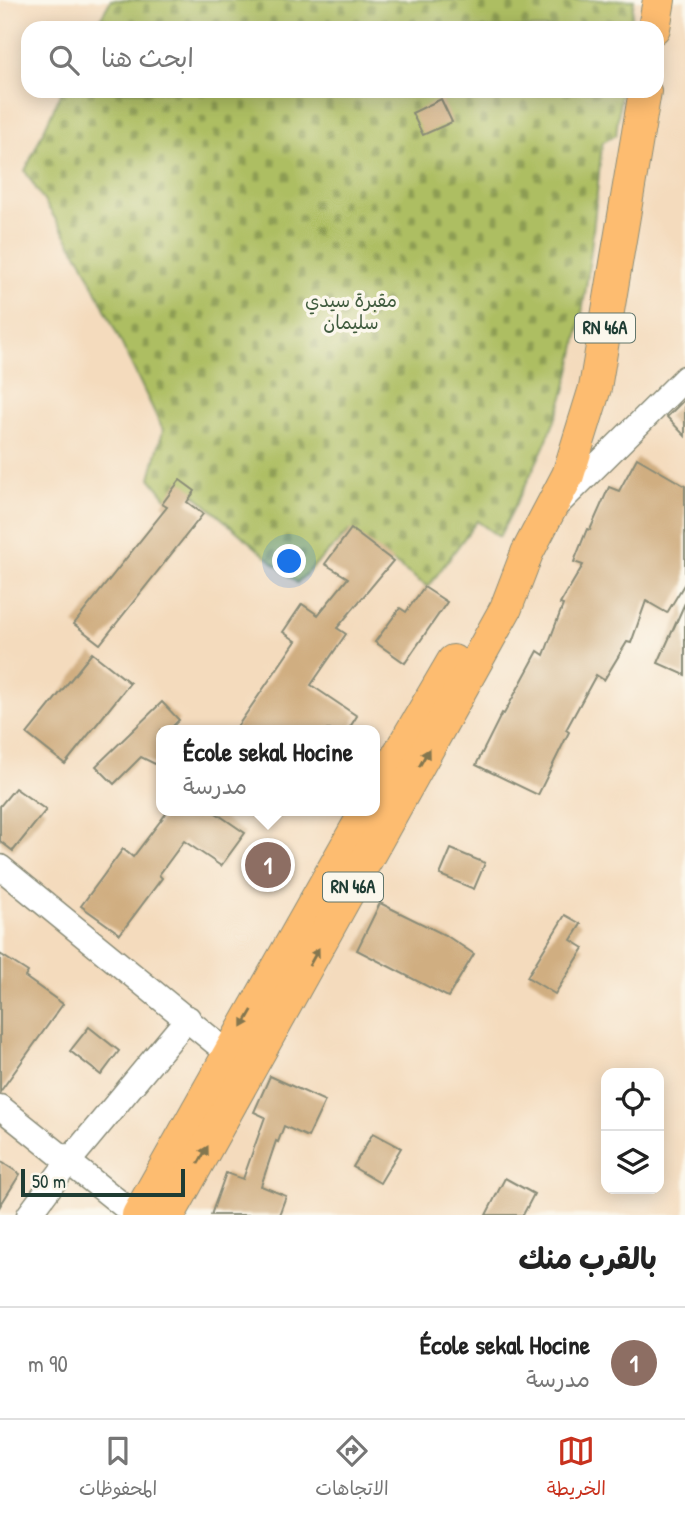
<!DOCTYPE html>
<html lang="ar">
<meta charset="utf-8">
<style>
body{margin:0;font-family:"Patrick Hand","Playpen Sans Arabic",sans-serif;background:#f2f2f2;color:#222;direction:rtl}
.controls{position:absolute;right:21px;bottom:21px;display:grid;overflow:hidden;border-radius:14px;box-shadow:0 4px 18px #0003}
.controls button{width:63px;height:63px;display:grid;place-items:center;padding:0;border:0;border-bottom:2px solid #e0e0e0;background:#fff;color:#222;font:35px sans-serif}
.scale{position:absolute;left:21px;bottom:18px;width:164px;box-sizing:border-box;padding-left:7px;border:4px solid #1f3d34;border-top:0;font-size:19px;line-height:24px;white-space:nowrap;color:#1f3d34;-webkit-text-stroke:5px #fbf7ec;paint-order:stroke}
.you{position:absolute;left:290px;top:562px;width:24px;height:24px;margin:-18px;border:5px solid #fff;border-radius:50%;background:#1a73e8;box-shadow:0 0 0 10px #1a73e833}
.badge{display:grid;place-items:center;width:46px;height:46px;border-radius:50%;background:#c8321e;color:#fff;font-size:23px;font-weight:700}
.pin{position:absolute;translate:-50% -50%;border:4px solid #fff;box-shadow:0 2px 7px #0006}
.popup{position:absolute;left:156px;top:725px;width:224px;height:91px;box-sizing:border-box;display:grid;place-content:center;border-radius:14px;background:#fff;filter:drop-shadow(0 2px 5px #0005);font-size:23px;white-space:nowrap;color:#767676}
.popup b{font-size:26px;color:#222}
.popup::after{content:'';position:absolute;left:50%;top:100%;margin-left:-14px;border:14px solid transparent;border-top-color:#fff}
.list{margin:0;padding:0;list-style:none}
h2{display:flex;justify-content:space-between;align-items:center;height:91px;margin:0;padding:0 28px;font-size:30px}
h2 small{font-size:23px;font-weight:400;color:#767676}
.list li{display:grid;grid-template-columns:46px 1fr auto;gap:21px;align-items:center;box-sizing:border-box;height:112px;padding:0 28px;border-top:2px solid #e0e0e0}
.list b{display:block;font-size:26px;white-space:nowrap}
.list p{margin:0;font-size:23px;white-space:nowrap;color:#767676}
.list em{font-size:23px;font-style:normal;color:#767676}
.icon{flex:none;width:38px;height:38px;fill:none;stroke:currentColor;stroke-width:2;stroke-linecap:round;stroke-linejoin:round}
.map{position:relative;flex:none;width:685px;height:1215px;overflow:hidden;direction:ltr}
.search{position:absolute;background:#fff;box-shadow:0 4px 18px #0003;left:21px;right:21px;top:21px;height:77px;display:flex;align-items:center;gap:18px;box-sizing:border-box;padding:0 24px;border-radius:21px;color:#767676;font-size:26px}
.sheet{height:203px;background:#fff}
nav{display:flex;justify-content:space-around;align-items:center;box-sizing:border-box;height:98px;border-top:2px solid #e0e0e0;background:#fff;font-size:19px;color:#767676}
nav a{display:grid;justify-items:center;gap:4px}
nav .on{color:#c8321e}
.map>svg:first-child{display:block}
.cemetery{fill:url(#cemetery-stones);stroke:#667e4b;stroke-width:2}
.building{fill:#d0ae81}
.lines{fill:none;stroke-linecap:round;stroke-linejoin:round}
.minor-casing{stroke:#8a8c78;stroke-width:27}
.major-casing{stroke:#8a8c78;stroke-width:34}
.minor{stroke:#fff;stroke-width:24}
.major{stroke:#fdbc6f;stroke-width:32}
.oneway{fill:#83764f}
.labels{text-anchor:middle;stroke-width:7;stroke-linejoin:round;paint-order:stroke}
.shield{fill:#fbf7ec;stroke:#61756b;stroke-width:2}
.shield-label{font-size:18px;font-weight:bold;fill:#1f3d34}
.park-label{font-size:19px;fill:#425d40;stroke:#fbf7ec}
</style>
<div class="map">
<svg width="685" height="1215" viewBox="0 0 685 1215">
<defs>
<pattern id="cemetery-stones" width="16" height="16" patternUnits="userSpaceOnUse" patternTransform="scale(1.75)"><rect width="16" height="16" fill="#adbe62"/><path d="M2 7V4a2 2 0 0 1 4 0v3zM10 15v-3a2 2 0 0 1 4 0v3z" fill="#8c9c52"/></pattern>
</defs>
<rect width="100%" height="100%" fill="#fbf7ec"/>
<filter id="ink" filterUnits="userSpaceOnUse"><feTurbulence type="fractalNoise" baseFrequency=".0143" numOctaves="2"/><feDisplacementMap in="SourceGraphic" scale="14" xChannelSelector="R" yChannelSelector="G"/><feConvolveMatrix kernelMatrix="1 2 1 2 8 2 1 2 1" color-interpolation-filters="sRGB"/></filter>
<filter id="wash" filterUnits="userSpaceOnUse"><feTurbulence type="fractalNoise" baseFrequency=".00686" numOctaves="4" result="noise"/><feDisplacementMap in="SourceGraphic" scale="28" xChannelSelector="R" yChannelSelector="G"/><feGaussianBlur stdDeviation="1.57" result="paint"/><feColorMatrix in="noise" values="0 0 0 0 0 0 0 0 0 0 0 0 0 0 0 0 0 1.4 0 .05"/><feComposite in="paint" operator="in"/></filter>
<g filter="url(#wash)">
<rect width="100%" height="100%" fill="#f4dbbd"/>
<g class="cemetery">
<path d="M111 0H634L630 28H95Z"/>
<path d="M62 91H621L616 135 602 143C594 221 588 300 569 376 555 433 525 485 499 537L477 521 428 587 349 531 297 583 190 491 175 509 150 478 163 430 82 261 25 171Z"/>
</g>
<g id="blocks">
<g class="building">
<path d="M441 99 452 122 423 135 412 113Z"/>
<path d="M685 399V436L667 417Z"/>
<path d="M637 458 685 486V583L667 613 646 601 631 643 627 642 604 680 596 675 566 730 569 732 538 795 476 765 502 713 504 714 538 651 544 655 563 605 560 604 583 565 574 562 587 529 590 530 609 487 619 491Z"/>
<path d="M180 480 195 491 187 502 203 514 100 644 74 624 167 507 162 504Z"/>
<path d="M351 529 393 561 337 628 346 634 311 685 357 716 348 730H235L296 641 283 632 302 604 318 615 348 578 325 564Z"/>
<path d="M424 587 447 602 405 663 375 642 400 608 406 612Z"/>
<path d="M685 603V675L658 663Z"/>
<path d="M92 653 130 683 65 764 27 734Z"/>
<path d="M162 702 179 720 169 730H161V767L141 757 114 784 96 766Z"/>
<path d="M15 788 46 810 13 851 0 841V806Z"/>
<path d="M168 811H213L245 833 221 866 184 841 159 875 162 878 120 934 81 906 123 849 133 857Z"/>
<path d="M451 849 485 863 474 889 440 875Z"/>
<path d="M380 903 447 936 474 954 448 997 357 950Z"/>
<path d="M565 915 581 924 571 940 584 948 555 994 527 977Z"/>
<path d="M0 954 28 972 25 977 63 1004 0 1092Z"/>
<path d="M89 1027 119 1051 101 1075 70 1051Z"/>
<path d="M270 1076 325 1101 308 1137 284 1126 278 1142 276 1141 261 1186 286 1196 279 1215H211L226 1173 243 1179 265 1117 254 1112Z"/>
<path d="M373 1133 401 1148 380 1183 353 1167Z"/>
<path d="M0 1161 20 1174 0 1206Z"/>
<path d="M505 1178 534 1194 523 1215H486Z"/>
</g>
</g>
</g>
<g filter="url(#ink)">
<use href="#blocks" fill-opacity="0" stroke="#8a8c78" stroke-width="2"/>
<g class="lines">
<defs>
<g id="minor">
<path d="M559 503 685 378"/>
<path d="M0 867 228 1053"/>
<path d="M0 1107 135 1215"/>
<path d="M29 1215 69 1161 188 1018"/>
</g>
<g id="major">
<path d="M654 28 659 0"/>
<path d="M375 794 453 661"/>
<path d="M138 1215 366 811"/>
<path d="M169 1215 506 608 527 553 568 475 595 388 645 91"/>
</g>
</defs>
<use href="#minor" class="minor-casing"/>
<use href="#major" class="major-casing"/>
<use href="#minor" class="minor"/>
<use href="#major" class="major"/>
</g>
<defs><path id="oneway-solid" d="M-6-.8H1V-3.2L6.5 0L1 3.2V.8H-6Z" transform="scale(1.75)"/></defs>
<g class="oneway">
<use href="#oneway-solid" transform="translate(424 758) rotate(-61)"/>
<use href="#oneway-solid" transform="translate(314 957) rotate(-61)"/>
<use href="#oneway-solid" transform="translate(247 1019) rotate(120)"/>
<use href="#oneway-solid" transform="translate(203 1155) rotate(-61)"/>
</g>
</g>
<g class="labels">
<g class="shield">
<rect x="575" y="313.5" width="60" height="29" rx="5"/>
<rect x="323" y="872.5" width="60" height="29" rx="5"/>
</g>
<g class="shield-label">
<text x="605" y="334">RN 46A</text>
<text x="353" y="893">RN 46A</text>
</g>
<g class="park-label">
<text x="351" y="307">مقبرة سيدي<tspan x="351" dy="22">سليمان</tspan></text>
</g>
</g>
</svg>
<div class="controls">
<button><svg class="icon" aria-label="locate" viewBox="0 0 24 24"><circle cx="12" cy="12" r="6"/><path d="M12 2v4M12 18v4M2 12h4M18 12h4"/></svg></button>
<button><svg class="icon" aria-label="layers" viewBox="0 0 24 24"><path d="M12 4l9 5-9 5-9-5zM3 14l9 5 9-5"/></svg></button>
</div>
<div class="scale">50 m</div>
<div class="you"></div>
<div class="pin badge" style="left:268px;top:865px;background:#8d6e63">1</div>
<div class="popup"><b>École sekal Hocine</b>مدرسة</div>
<div class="search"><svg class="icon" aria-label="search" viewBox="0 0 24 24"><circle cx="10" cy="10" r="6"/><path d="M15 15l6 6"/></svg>ابحث هنا</div>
</div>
<section class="sheet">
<h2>بالقرب منك<small></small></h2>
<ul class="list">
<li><span class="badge" style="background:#8d6e63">1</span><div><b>École sekal Hocine</b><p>مدرسة</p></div><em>90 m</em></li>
</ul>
</section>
<nav>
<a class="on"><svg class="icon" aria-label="map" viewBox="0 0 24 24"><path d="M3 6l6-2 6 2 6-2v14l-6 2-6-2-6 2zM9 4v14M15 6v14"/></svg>الخريطة</a>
<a><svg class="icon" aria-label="directions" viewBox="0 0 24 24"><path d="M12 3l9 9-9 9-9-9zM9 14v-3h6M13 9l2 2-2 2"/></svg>الاتجاهات</a>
<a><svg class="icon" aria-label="saved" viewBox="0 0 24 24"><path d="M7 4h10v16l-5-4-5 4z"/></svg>المحفوظات</a>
</nav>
